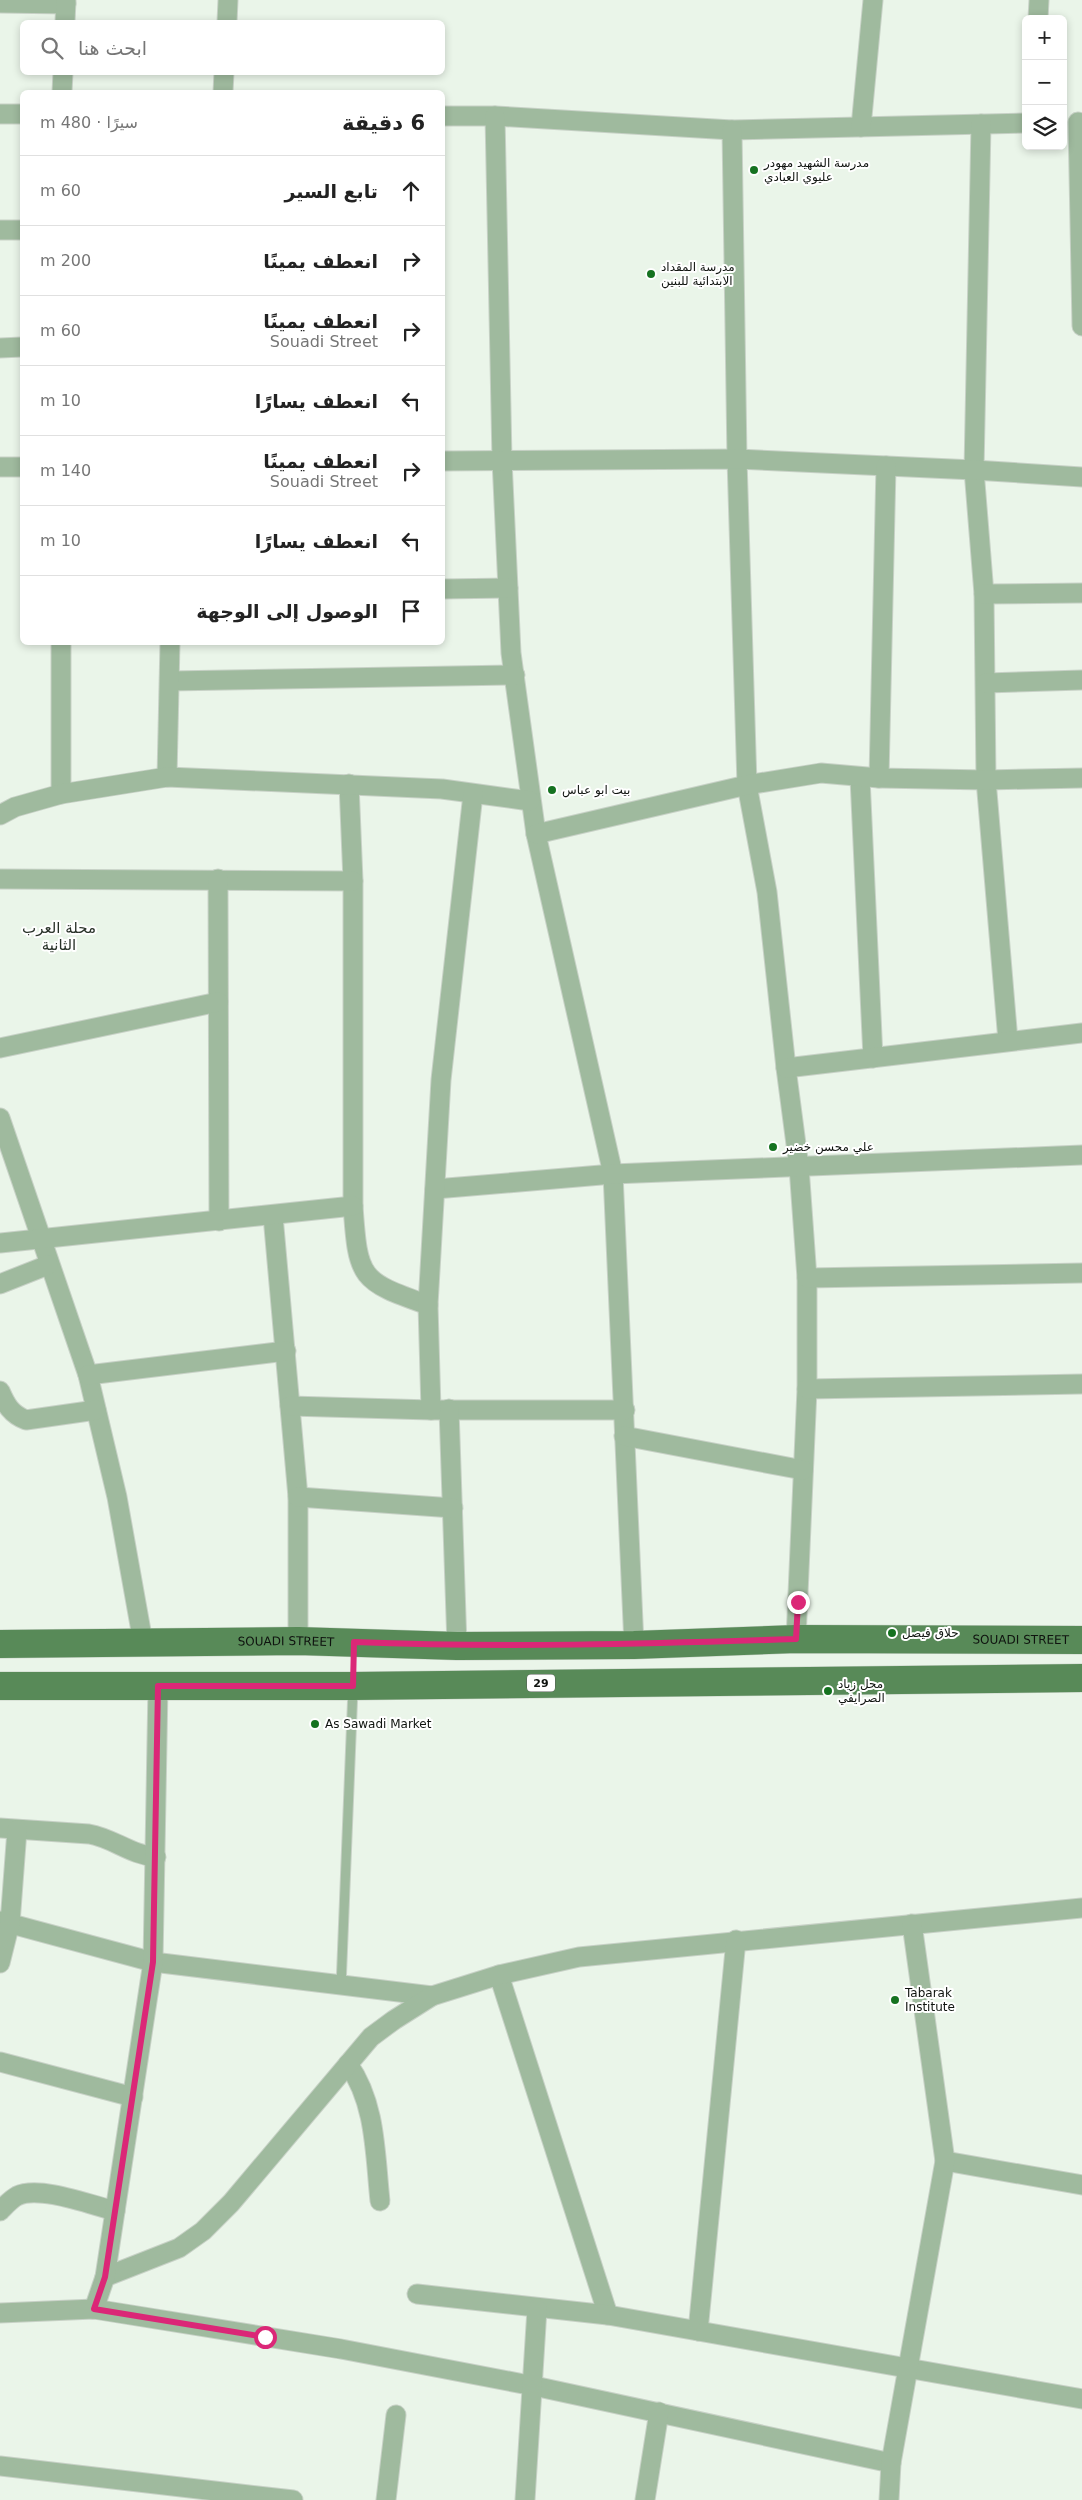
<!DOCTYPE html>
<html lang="ar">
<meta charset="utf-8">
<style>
body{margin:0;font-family:"DejaVu Sans","Noto Sans Arabic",sans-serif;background:#f2f2f2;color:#222;direction:rtl}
.controls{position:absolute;right:15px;top:15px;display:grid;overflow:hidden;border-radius:8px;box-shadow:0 2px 8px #0003}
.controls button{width:45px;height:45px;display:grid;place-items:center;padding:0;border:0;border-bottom:1px solid #e0e0e0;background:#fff;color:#222;font:25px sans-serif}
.stop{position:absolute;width:15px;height:15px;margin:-11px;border:4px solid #db2777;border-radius:50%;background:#fff}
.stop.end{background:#db2777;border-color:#fff;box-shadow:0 1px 5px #0008}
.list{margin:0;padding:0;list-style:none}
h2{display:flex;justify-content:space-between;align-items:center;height:65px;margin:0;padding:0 20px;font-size:21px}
h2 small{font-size:16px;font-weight:400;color:#767676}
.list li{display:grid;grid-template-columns:32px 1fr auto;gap:15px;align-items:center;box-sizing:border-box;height:70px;padding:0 20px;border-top:1px solid #e0e0e0}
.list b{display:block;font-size:19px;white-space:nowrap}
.list p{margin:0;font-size:16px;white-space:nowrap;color:#767676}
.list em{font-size:16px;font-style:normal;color:#767676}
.icon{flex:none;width:28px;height:28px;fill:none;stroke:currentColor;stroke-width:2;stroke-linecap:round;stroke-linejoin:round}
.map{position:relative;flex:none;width:1082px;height:2500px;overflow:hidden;direction:ltr}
.search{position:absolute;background:#fff;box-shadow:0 2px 8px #0003;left:20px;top:20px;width:425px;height:55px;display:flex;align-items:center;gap:12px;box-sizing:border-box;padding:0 18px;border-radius:8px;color:#767676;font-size:19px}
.panel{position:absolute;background:#fff;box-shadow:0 2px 8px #0003;left:20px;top:90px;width:425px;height:555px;border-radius:8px;direction:rtl}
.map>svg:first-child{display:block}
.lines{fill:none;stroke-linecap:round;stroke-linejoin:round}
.lane-casing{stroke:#c7d1c6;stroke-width:11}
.street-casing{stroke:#c7d1c6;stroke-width:21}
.primary-casing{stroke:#c7d1c6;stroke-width:29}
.lane{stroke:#9fba9e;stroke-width:9}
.street{stroke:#9fba9e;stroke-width:19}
.primary{stroke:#588a58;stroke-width:28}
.route{stroke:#db2777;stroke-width:6}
.poi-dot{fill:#157220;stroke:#fff;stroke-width:2}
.labels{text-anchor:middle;stroke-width:4;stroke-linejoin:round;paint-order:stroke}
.shield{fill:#fff;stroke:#575a57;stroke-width:1}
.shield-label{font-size:11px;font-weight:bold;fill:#0f130f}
.poi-label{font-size:12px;fill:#0f130f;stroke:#fff;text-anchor:start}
.street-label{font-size:12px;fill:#0f130f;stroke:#fff}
.quarter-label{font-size:15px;fill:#293229;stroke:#fff}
</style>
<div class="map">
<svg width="1082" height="2500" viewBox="0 0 1082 2500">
<rect width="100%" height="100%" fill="#eaf5e9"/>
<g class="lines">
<defs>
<path id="lane" d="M341 1987 353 1688"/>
<g id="street">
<path d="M0 3 66 4"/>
<path d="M1038 19 1039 0"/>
<path d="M65 22 66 0"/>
<path d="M227 22 228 0"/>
<path d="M62 92 63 72"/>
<path d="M223 92 224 72"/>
<path d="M0 114H22"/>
<path d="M442 116H495L732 130 1026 123"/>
<path d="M495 116 502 460 511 653 536 834 613 1174 634 1645"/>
<path d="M1078 122 1082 326"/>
<path d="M981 124 974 470 984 594 986 780 1008 1041"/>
<path d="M861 127 873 0"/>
<path d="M732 130 737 459 747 785 767 892 786 1068 799 1167 807 1278V1389L796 1639"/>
<path d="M0 230H22"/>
<path d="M0 348 22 347"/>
<path d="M442 461 737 459 974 470 1082 477"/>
<path d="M0 467H22"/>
<path d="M442 589 508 588"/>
<path d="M984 594 1082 593"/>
<path d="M61 642V794"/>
<path d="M170 681 515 675"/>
<path d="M986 683 1082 680"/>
<path d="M167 777 170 642"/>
<path d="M860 778 873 1058"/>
<path d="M879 778 886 466"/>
<path d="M349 784 353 881V1206C358 1279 360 1281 428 1305"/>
<path d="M0 815 15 807 61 794 167 777 442 789 530 801"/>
<path d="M536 834 747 785 821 773 879 778 986 780 1082 778"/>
<path d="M0 879 353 881"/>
<path d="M218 879 219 1221"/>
<path d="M0 1048 218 1002"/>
<path d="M786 1068 1082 1033"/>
<path d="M0 1118 88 1375 117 1497 143 1642"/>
<path d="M435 1189 613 1174 1082 1155"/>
<path d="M273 1216 298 1497V1641"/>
<path d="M0 1243 353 1206"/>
<path d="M807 1278 1082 1273"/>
<path d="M0 1284 48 1265"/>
<path d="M88 1375 286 1351"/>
<path d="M807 1389 1082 1384"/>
<path d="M0 1391C6 1405 11 1414 26 1420L96 1410"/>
<path d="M290 1406 431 1410H625"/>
<path d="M449 1409 457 1646"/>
<path d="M431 1410 428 1305 441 1080 473 794"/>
<path d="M624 1436 803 1470"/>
<path d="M298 1497 453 1508"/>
<path d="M0 1828 89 1834C113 1838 131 1855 156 1857"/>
<path d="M0 1921 153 1962 432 1996"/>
<path d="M0 1963 10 1923 17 1830"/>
<path d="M499 1975 608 2315"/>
<path d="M0 2062 133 2097"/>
<path d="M348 2064C376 2103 375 2154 380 2201"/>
<path d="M945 2161 1082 2185"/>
<path d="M0 2211C5 2206 10 2200 17 2196 39 2185 91 2205 115 2211"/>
<path d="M105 2277 179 2248 203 2231 231 2203 371 2037 394 2020 432 1996 499 1975 579 1957 1082 1908"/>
<path d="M417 2294 608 2315 1082 2399"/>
<path d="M94 2309 105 2277 153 1962 158 1686"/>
<path d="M0 2313 94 2309 341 2349 534 2386 891 2463"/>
<path d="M698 2331 736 1940"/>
<path d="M0 2466 293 2500"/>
<path d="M386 2500 396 2415"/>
<path d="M525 2500 537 2309"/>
<path d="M645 2500 659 2412"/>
<path d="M889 2500 891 2463 945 2161 912 1924"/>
</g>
<g id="primary">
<path id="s1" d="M0 1644 298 1641 457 1646 634 1645 796 1639 1082 1640"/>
<path d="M0 1686H353L1082 1678"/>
</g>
</defs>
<use href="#lane" class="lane-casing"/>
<use href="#street" class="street-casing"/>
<use href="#primary" class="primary-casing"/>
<use href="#lane" class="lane"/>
<use href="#street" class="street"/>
<use href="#primary" class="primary"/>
</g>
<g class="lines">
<path class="route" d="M265 2337 94 2309 105 2277 153 1962 158 1686H353L354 1642C502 1648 649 1644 796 1639L798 1602"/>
</g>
<g class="poi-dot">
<circle cx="754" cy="170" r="5"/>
<circle cx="651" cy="274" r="5"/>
<circle cx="552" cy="790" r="5"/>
<circle cx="773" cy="1147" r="5"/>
<circle cx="892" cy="1633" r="5"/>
<circle cx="828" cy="1691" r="5"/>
<circle cx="315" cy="1724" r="5"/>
<circle cx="895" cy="2000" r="5"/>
</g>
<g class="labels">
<rect class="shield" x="527" y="1674.5" width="28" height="17" rx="4"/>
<g class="shield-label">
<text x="541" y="1687">29</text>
</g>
<g class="poi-label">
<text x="764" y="167">مدرسة الشهيد مهودر<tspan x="764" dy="14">عليوي العبادي</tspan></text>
<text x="661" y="271">مدرسة المقداد<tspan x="661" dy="14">الابتدائية للبنين</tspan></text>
<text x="562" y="794">بيت ابو عباس</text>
<text x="783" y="1151">علي محسن خضير</text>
<text x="902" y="1637">حلاق فيصل</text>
<text x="838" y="1688">محل زياد<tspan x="838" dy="14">الصرايفي</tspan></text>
<text x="325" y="1728">As Sawadi Market</text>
<text x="905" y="1997">Tabarak<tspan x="905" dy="14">Institute</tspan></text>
</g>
<g class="street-label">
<text dy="4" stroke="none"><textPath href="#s1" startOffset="1021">SOUADI STREET</textPath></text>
<text dy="4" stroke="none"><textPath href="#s1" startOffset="286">SOUADI STREET</textPath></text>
</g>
<g class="quarter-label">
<text x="59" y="933">محلة العرب<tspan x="59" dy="17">الثانية</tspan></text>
</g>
</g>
</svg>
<div class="controls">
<button>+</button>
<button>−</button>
<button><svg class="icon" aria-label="layers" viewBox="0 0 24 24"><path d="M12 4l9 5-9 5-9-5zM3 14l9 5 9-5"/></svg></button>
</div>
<div class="stop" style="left:265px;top:2337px"></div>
<div class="stop end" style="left:798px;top:1602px"></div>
<div class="search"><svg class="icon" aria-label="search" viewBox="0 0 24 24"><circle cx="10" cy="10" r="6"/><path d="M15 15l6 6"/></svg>ابحث هنا</div>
<section class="panel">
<h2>6 دقيقة<small>سيرًا · 480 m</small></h2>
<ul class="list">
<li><svg class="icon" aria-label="ahead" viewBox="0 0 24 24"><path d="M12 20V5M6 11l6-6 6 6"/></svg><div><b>تابع السير</b></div><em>60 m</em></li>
<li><svg class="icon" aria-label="right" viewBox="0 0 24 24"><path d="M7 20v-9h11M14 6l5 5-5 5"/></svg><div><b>انعطف يمينًا</b></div><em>200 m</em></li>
<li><svg class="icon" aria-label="right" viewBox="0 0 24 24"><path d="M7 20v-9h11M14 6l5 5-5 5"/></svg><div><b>انعطف يمينًا</b><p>Souadi Street</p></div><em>60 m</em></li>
<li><svg class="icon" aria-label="left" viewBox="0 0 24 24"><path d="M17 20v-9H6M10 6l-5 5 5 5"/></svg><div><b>انعطف يسارًا</b></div><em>10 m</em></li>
<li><svg class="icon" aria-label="right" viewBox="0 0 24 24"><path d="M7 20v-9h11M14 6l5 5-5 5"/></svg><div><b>انعطف يمينًا</b><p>Souadi Street</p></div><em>140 m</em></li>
<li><svg class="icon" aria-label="left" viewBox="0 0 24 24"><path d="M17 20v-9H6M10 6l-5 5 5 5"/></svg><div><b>انعطف يسارًا</b></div><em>10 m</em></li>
<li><svg class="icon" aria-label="arrive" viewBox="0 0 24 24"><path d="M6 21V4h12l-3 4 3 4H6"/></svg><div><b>الوصول إلى الوجهة</b></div></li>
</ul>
</section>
</div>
